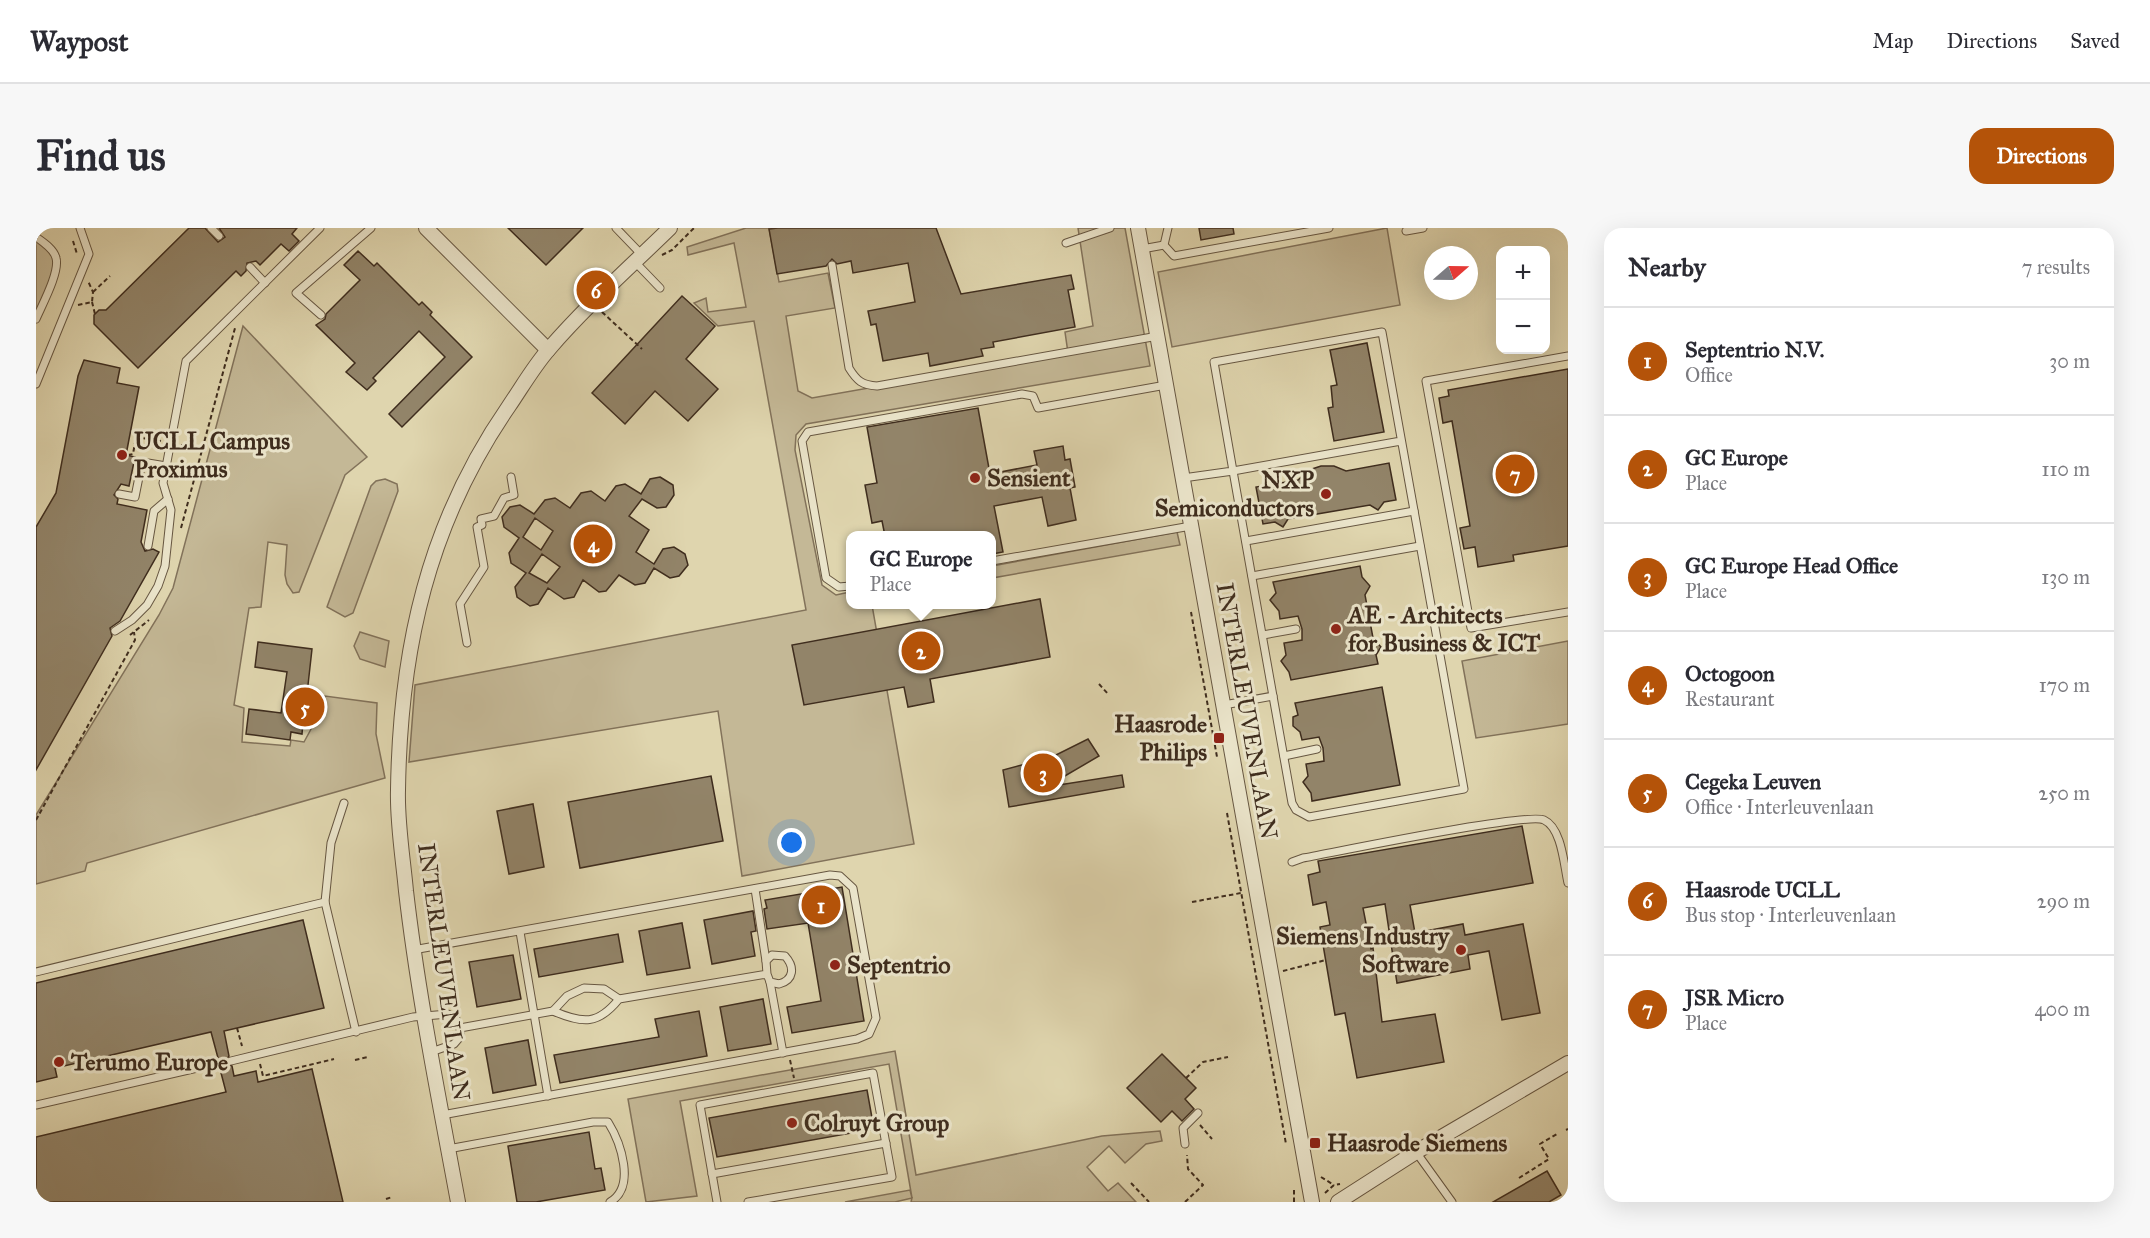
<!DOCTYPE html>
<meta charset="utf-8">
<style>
body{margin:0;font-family:"IM FELL Great Primer",serif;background:#f7f7f7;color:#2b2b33}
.controls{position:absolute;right:18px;top:18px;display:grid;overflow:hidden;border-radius:12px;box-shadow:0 6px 24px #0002}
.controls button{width:54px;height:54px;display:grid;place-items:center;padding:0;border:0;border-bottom:2px solid #e1e1e2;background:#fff;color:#2b2b33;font:30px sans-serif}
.compass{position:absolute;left:1388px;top:18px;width:54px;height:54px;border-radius:50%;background:#fff;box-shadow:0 6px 24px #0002;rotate:70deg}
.you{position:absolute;left:756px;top:615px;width:21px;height:21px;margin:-15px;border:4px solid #fff;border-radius:50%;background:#1a73e8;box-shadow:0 0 0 9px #1a73e833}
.badge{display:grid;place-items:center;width:39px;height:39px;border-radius:50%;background:#b45309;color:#fff;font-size:20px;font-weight:700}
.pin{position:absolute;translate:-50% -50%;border:3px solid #fff;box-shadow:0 2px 6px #0006}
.popup{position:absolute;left:810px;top:303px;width:150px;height:78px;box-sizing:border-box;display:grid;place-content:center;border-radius:12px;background:#fff;filter:drop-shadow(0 2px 4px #0005);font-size:20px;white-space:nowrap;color:#7c7c81}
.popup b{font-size:22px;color:#2b2b33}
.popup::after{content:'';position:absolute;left:50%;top:100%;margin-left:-12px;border:12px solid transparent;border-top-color:#fff}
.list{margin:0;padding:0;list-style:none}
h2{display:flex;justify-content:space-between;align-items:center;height:78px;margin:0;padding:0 24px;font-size:26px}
h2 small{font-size:20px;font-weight:400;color:#7c7c81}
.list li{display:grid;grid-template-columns:39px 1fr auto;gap:18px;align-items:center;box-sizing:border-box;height:108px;padding:0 24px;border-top:2px solid #e1e1e2}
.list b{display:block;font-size:22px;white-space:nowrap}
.list p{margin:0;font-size:20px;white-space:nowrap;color:#7c7c81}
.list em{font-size:20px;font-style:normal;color:#7c7c81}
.map{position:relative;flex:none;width:1532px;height:974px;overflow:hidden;border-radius:18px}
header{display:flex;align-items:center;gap:36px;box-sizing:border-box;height:84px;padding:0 30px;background:#fff;border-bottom:2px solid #e1e1e2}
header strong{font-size:28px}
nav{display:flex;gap:33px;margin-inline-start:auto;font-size:21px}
.intro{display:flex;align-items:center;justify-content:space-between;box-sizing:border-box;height:144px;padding:0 36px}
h1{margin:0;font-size:42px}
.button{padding:15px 27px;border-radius:18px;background:#b45309;color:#fff;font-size:21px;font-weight:700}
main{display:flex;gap:36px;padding:0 36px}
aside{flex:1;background:#fff;border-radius:18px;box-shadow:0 6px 24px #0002}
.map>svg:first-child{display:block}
.green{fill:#c4b896;stroke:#82725a;stroke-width:1.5}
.building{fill:#928469;stroke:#3f2d1e;stroke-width:1.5;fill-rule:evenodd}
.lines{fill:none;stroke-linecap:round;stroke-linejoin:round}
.lane-casing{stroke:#675742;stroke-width:9}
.street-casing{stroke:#675742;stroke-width:16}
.path{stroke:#3f2d1e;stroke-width:2;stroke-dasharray:4.5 3;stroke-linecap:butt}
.lane{stroke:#eae4ca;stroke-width:7}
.street{stroke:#eae4ca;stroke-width:14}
.poi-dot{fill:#8f2418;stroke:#eae4ca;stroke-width:2}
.labels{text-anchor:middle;stroke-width:6;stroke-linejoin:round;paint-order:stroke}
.poi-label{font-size:24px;font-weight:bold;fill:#3f2d1e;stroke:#eae4ca;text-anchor:start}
.street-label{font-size:24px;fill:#3f2d1e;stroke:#eae4ca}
</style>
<header>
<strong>Waypost</strong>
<nav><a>Map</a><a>Directions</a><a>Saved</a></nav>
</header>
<div class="intro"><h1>Find us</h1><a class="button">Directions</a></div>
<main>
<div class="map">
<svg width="1532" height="974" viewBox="0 0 1532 974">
<rect width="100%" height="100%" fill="#dfd5ae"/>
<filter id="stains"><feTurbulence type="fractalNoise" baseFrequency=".00333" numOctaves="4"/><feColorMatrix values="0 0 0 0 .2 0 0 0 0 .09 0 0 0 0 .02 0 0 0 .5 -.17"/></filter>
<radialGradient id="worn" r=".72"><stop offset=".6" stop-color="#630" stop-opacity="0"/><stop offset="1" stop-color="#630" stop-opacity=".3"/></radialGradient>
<g class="green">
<path d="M710 0H733L743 54 792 45 799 80 750 88 762 163 776 170 1032 125 1029 104 1057 98 1042 0H1089L1114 138 770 196 760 207 759 222 786 357 800 367 814 364V376L836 377 878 616 706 648 682 483 373 534 379 457 770 382 718 93 682 98 658 75 670 70 672 84 710 79 698 15 652 27 651 19Z"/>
<path d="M1351 0 1364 77 1136 119 1122 44Z"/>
<path d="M0 10 15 21 20 42 0 91Z"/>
<path d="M207 98 331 229 309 247 263 364 257 365 251 356 249 347 251 317 232 314 225 379 213 380 198 477 208 480 206 514 254 518 255 512 268 514 287 479 289 468 341 475 340 506 349 550 51 635 49 643 0 656V587L123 387 137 360Z"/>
<path d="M349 251 361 256 362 263 317 385 309 389 291 379 335 258 340 253Z"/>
<path d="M1141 304 1144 317 956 350V338Z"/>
<path d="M324 404 353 413 349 439 324 431 318 418Z"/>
<path d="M1532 413V496L1440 510 1426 433Z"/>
<path d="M859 823 880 947 1066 908 1124 903 1126 913 1110 916 1089 935 1073 918 1051 939 1072 963 1082 955 1100 974H875L876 970 859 974H809L874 962 876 970 853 836 644 873 661 968 610 974 592 871Z"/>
</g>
<g class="building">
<path d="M153 0H169L182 14 189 9 183 0H261L256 6 263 13 253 23 245 16 224 37 220 33 211 35 210 43 205 48 200 43 102 140 58 96V87L63 82H70Z"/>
<path d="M472 0H547L510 37Z"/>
<path d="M742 0H900L925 66 1035 47 1038 61 1032 62 1039 99 957 114 958 119 945 121 947 128 894 138 892 125 847 133 840 96 835 97 832 83 879 74 872 35 817 45 815 33 801 36 796 31 790 38 741 46 733 1Z"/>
<path d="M1163 0H1197L1198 6 1165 12Z"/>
<path d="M322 23 338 38 341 35 383 77 386 74 396 84 394 87 436 129 366 199 353 186 409 129 383 103 337 150 340 153 331 162 310 144 319 135 280 97 289 91 290 86 324 52 308 37Z"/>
<path d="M646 68 679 98 650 131 682 161 652 193 619 163 589 196 556 165Z"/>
<path d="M1331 115 1348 204 1298 213 1292 180 1297 179 1295 158 1301 157 1294 122Z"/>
<path d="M48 132 84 140 81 155 103 159 90 227 99 229 93 258 85 256 78 267 82 271 81 276 111 282 105 314 109 323 117 321 123 324 84 393 74 400 76 408 0 542V299L20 265 42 148Z"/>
<path d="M1532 141V318L1477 327 1478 333 1442 339 1439 319 1428 321 1424 300 1434 298 1416 193 1407 195 1403 170 1413 168 1412 162Z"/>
<path d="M942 180 954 246 1001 237 998 223 1027 218 1029 232 1034 231 1039 259 1034 260 1040 292 1012 298 1006 269 958 278 967 324 956 326V308H849L846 293 836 295 829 257 841 255 831 199Z"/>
<path d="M1353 235 1360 272 1348 274 1342 282 1334 277 1252 291 1247 299 1239 294 1227 296 1220 259 1262 252 1273 242 1285 238H1298L1310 243Z"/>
<path d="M624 249 637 257 638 267 630 279 621 280 606 271 593 288 613 302 600 324 618 336 627 321 638 319 649 326 652 337 643 348 634 350 618 340 609 355 599 357 583 347 570 363 563 364 547 352 538 369 528 371 512 360 502 376 494 378 481 369 479 359 490 345 475 335 473 325 483 310 468 299 466 289 474 279 484 277 498 286 509 272 519 270 534 280 545 265 555 263 569 273 580 258 589 256 605 266 614 251ZM499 290 517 303 505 322 487 309ZM506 326 524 339 511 355 493 345Z"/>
<path d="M1324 338 1326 349 1334 358 1329 367 1337 410 1345 419 1340 427 1342 436 1255 452 1253 444 1245 433 1250 427 1248 415 1266 412V401L1262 388 1244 391 1243 383 1234 372 1240 365 1237 354Z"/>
<path d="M1004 371 1014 429 894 451 898 474 872 479 868 459 768 477 756 417Z"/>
<path d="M222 414 276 421 271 466H276L273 494H267L266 506 255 504 254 512 210 506 213 481 245 485 251 444 219 439Z"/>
<path d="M1346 459 1364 557 1276 573 1275 565 1267 554 1272 548 1270 536 1288 533 1287 520 1283 509 1266 512 1264 504 1257 498V489L1262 487 1259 475Z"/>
<path d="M1052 511 1063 528 1010 559 1086 547 1088 559 973 579 967 542 1016 529Z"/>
<path d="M675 548 687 613 544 640 532 574Z"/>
<path d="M497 576 508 639 473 646 461 583Z"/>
<path d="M1486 598 1497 655 1374 677 1379 705 1427 696 1429 707 1487 696 1504 785 1466 792 1453 723 1432 727 1434 741 1361 755 1349 676 1327 680 1335 721 1337 720 1346 794 1399 786 1408 834 1321 850 1309 785 1299 787 1284 699 1294 697 1290 674 1277 677 1272 647 1284 644 1282 633Z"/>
<path d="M806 659 828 793 756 805 751 779 785 773 772 695 731 701 728 681 731 680 729 672Z"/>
<path d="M717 683 720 703 715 704 719 728 676 736 668 692Z"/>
<path d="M267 692 288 780 188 803 193 828 189 834 196 838 198 848 220 843 222 854 276 841 307 974H0V909L190 864 184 841 188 833 182 830 175 804 19 840 21 849 0 854V755Z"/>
<path d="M646 695 654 740 611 747 603 703Z"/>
<path d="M582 706 587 734 503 749 498 721Z"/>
<path d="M477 727 485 771 441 779 433 734Z"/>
<path d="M727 771 735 816 692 823 684 779Z"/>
<path d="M663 783 671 828 524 855 518 827 623 809 619 791Z"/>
<path d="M492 812 500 857 457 865 449 820Z"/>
<path d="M1126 826 1160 860 1149 871 1158 881 1146 893 1136 883 1125 894 1091 860Z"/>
<path d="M831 862 838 901 681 929 673 890Z"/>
<path d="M553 904 559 941 565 940 569 962 500 974H481L472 918Z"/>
<path d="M1511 943 1525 967 1513 974H1457Z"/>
</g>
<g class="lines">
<defs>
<g id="lane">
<path d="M175 0 183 8"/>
<path d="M580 0 606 27"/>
<path d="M1132 0 1128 17 1138 28 1293 0"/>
<path d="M1370 3 1387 0"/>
<path d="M0 9C7 14 18 21 20 30 24 44 6 77 0 91"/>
<path d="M1030 15 1074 0"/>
<path d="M1106 21 1128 17"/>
<path d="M599 34 624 60"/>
<path d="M796 37 813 140C821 153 826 157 841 158L1122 108"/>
<path d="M214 39 229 55"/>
<path d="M285 87 260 65 335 0"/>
<path d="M1532 128 1390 153 1435 400 1532 384"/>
<path d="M0 156 53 26 44 0"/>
<path d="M1147 250 1197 243 1178 134 1346 104 1428 561 1273 589 1260 582 1256 575 1197 243 1365 213"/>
<path d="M83 266 99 269 106 234 130 238"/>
<path d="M1210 313 1378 283"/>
<path d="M112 318 118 283 132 271"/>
<path d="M956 333 1155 298"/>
<path d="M1216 348 1384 318"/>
<path d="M814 358 803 359 790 350 766 213 772 204 986 166 997 168 1002 180 1130 157"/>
<path d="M79 403 96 392 111 377 122 358 129 338 135 282 127 255 150 133 284 0"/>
<path d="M1227 407 1260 401"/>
<path d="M431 415 424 376 448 339 441 299 446 297 445 291 458 288 468 270 478 267 475 249"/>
<path d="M1188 477 1237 468"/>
<path d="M1248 528 1281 521"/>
<path d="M308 575 295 615 289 674 320 804"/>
<path d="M1256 634 1267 630C1300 624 1492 584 1508 592 1526 600 1528 638 1532 655"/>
<path d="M719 661 730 733"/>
<path d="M484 704 512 868"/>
<path d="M377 722 794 647 804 648 817 660 840 790 833 806 821 811 406 887"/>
<path d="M0 744 289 674"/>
<path d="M734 754 747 825"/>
<path d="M517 783C547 796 562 797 583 771L731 746 734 754 743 756C758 752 759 739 749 728L736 727 730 733 731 746"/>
<path d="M424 800 517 783 531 768 548 760 568 761 583 771"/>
<path d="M195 833 377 789 412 786 420 791 424 800V809L418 816 395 824"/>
<path d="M0 877 183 835"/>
<path d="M1149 916 1147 900 1162 885"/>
<path d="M412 921 557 894H572C585 915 600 959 574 974"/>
<path d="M1380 924 1416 974"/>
<path d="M676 946 850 915"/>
<path d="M681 974 664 877 837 845 856 949 712 974"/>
</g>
<g id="street">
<path d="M390 0 512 122"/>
<path d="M1102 0 1276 974"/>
<path d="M422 974C403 871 382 767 370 663 367 630 361 595 362 562 364 421 392 295 473 178 486 159 498 138 513 121 550 78 593 40 634 0"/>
<path d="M1302 974 1380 924 1532 835"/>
</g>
</defs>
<use href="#lane" class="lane-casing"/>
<use href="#street" class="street-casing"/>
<g class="path">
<path d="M37 13 41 26"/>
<path d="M626 27 636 22 658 0"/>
<path d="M57 64 74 48"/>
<path d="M56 74 59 86"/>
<path d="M42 77 56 74 57 64 52 53"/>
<path d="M566 84 606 121"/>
<path d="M145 217 166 222"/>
<path d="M92 227 97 226 100 209 125 213"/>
<path d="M145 300 199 100"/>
<path d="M1155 384 1181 529"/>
<path d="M94 407 113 392"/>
<path d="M1063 456 1073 467"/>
<path d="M1191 585 1250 916"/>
<path d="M0 592 99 412 98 404"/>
<path d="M1156 674 1205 665"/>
<path d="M1247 743 1290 732"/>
<path d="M201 800 206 818"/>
<path d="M319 832 332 829"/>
<path d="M754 832 758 850"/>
<path d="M224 836 227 848 298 831"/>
<path d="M1150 850 1167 834 1192 829"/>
<path d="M1164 897 1176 911"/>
<path d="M1530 902 1532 901"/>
<path d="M1285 949 1298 957"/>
<path d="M1483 950 1513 931 1504 916 1521 906"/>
<path d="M1095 955 1113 974"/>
<path d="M1289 965 1298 957 1304 956"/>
<path d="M350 971 356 969"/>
<path d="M1149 974 1167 957 1152 941 1151 927"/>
<path d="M1258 974V960"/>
</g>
<use href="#lane" class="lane"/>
<use href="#street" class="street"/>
</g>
<g class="poi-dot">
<circle cx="86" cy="227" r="6"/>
<circle cx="939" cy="250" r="6"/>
<circle cx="1290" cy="266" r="6"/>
<circle cx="1300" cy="401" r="6"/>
<rect x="1177" y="504" width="12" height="12" rx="3"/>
<circle cx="1425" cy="722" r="6"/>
<circle cx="799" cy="737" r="6"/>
<circle cx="23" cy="834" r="6"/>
<circle cx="756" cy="895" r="6"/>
<rect x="1273" y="909" width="12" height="12" rx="3"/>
</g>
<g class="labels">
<g class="poi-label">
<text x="98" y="221">UCLL Campus<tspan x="98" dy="28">Proximus</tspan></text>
<text x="951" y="258">Sensient</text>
<text x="1278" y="260" text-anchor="end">NXP<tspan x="1278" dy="28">Semiconductors</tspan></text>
<text x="1312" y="395">AE - Architects<tspan x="1312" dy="28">for Business &amp; ICT</tspan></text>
<text x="1171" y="504" text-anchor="end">Haasrode<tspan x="1171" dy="28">Philips</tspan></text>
<text x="1413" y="716" text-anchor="end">Siemens Industry<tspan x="1413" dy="28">Software</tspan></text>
<text x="811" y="745">Septentrio</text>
<text x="35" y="842">Terumo Europe</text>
<text x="768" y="903">Colruyt Group</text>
<text x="1291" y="923">Haasrode Siemens</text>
</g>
<g class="street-label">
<text transform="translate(1211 483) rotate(80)" y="8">INTERLEUVENLAAN</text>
<text transform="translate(408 744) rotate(82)" y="8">INTERLEUVENLAAN</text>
</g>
</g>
<rect width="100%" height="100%" filter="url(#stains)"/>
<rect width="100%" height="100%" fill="url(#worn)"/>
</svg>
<div class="controls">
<button>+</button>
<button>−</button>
</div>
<svg class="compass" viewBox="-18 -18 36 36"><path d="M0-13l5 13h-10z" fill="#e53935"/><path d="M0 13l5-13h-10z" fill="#7c7c81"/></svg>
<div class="you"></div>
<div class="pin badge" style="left:785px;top:677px">1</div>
<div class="pin badge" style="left:885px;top:423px">2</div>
<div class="popup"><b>GC Europe</b>Place</div>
<div class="pin badge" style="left:1007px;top:545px">3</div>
<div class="pin badge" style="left:557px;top:316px">4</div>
<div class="pin badge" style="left:269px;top:479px">5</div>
<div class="pin badge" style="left:560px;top:62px">6</div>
<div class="pin badge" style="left:1479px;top:246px">7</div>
</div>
<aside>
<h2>Nearby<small>7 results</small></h2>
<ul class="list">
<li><span class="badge">1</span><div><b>Septentrio N.V.</b><p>Office</p></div><em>30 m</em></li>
<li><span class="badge">2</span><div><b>GC Europe</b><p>Place</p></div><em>110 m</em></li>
<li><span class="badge">3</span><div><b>GC Europe Head Office</b><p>Place</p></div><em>130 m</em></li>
<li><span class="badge">4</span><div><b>Octogoon</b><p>Restaurant</p></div><em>170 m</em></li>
<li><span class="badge">5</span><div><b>Cegeka Leuven</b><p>Office · Interleuvenlaan</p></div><em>250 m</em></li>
<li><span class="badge">6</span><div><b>Haasrode UCLL</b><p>Bus stop · Interleuvenlaan</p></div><em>290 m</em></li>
<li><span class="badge">7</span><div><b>JSR Micro</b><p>Place</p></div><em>400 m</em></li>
</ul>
</aside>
</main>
